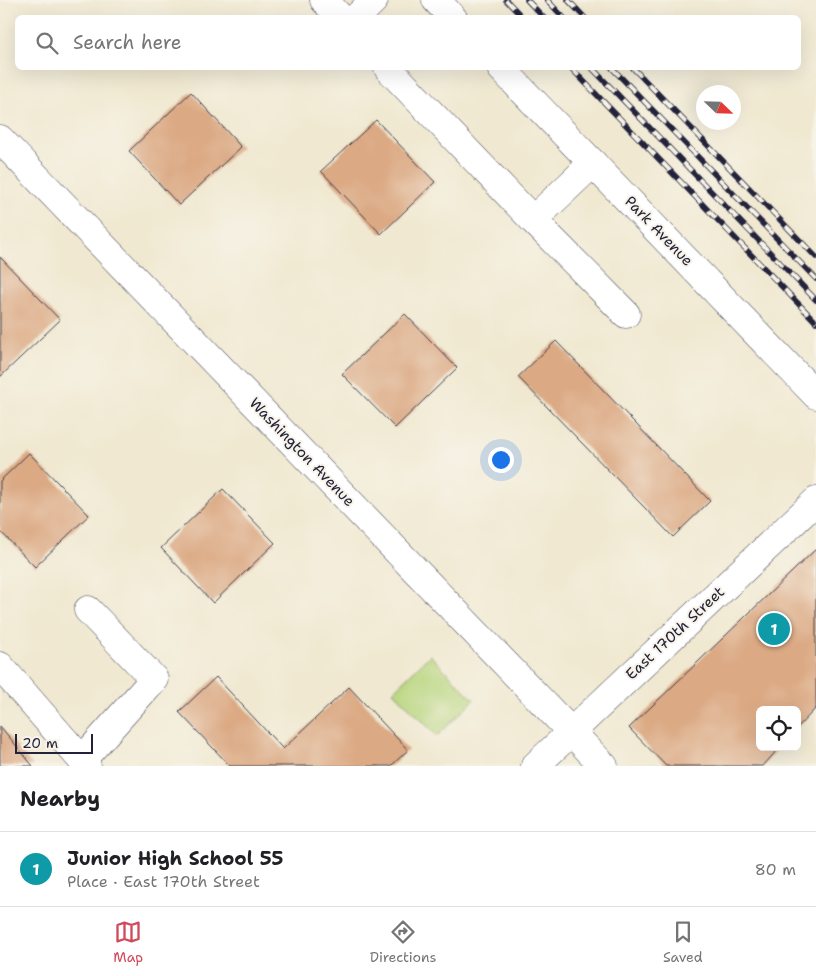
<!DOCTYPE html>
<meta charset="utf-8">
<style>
body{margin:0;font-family:"Shantell Sans",sans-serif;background:#f6f6f6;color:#202124}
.controls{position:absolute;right:15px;bottom:15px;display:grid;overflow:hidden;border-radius:8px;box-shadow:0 5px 20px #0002}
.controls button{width:45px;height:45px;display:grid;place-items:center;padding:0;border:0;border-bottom:1px solid #e0e0e0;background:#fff;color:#202124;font:25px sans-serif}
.compass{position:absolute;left:696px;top:85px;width:45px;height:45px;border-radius:50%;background:#fff;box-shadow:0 5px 20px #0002;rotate:113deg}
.scale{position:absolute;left:15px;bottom:12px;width:78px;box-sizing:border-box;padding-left:5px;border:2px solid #22223b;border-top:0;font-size:14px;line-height:18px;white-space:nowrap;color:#22223b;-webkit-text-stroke:4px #f7f3e8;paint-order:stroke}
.you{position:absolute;left:500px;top:459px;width:18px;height:18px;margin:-12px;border:4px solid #fff;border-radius:50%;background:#1a73e8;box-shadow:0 0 0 8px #1a73e833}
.badge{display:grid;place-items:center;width:32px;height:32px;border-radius:50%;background:#d1495b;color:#fff;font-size:16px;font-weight:700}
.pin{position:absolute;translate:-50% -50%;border:2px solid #fff;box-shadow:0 1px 5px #0006}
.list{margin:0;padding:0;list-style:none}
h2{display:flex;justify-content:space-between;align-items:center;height:65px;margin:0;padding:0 20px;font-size:21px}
h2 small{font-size:16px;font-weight:400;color:#757577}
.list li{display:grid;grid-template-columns:32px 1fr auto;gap:15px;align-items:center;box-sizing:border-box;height:75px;padding:0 20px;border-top:1px solid #e0e0e0}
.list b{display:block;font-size:19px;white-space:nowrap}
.list p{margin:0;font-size:16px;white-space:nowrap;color:#757577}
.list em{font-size:16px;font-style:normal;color:#757577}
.icon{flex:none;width:28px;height:28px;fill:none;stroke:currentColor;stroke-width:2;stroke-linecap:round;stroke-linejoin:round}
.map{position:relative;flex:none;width:816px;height:766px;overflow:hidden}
.search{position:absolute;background:#fff;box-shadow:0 5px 20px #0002;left:15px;right:15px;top:15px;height:55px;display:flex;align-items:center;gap:12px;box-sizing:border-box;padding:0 18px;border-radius:8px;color:#757577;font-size:19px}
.sheet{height:140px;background:#fff}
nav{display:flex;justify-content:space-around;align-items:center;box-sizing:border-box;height:70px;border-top:1px solid #e0e0e0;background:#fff;font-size:14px;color:#757577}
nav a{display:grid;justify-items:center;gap:2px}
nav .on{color:#d1495b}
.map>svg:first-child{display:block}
.green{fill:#b6d47a;stroke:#6c7b5a}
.building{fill:#dba983}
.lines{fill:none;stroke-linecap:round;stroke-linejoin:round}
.minor-casing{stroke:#414051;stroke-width:29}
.major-casing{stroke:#414051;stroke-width:29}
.minor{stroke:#fff;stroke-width:28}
.major{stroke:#fff;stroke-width:28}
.rail-casing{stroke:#22223b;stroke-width:5.5}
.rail{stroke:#f7f3e8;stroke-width:4;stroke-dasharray:11;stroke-linecap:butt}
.labels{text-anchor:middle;stroke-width:4;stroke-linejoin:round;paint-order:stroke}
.street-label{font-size:15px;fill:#22223b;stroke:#f7f3e8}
</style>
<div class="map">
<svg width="816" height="766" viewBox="0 0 816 766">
<rect width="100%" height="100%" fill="#f7f3e8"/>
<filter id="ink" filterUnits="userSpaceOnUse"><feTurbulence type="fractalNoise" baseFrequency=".02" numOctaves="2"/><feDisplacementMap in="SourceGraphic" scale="10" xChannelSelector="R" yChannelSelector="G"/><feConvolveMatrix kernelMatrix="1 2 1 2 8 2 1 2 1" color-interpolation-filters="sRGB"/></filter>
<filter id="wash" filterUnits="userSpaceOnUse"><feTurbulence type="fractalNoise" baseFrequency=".0096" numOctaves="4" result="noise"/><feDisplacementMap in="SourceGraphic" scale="20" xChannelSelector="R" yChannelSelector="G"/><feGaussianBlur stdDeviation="1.12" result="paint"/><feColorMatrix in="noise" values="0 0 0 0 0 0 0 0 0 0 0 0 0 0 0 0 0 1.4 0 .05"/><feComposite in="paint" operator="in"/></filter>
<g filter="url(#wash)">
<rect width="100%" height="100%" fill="#f0e8d0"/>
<path class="green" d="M430 655 474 700 437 736 393 691Z"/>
<g id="blocks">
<g class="building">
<path d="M191 92 241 147 179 205 129 151Z"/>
<path d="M376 120 435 182 381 234 321 171Z"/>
<path d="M0 257 60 320 0 377Z"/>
<path d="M405 314 457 368 395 428 342 374Z"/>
<path d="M556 341 710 501 673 537 518 377Z"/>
<path d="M29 453 89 515 35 567 0 531V481Z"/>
<path d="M223 489 275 543 213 603 161 548Z"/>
<path d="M816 549V708L797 728V710H760V747H780L763 766H666L629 728Z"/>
<path d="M216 677 283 749 349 687 408 750 391 766H230L179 712Z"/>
<path d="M0 726 33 766H0Z"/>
</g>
</g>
</g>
<g filter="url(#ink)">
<use href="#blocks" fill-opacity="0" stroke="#414051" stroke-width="1"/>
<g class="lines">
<defs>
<g id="minor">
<path d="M324 0 341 18"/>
<path d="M436 0 453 18"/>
<path d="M356 18 374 0"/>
<path d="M388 68 533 220 593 163"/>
<path d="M501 68 816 395"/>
<path d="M0 139 604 766"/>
<path d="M533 220 626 314"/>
<path d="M82 760 154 679 88 610"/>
<path d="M535 766 816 501"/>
</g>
<path id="major" d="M0 666 87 766"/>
</defs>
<use href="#minor" class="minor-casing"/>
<use href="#major" class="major-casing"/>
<use href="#minor" class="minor"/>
<use href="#major" class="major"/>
<defs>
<g id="rail">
<path d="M506 0 523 18"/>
<path d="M527 0 544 18"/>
<path d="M547 0 564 18"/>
<path d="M568 0 585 18"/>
<path d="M571 68 816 322"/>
<path d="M592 68 816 300"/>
<path d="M612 68 816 279"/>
<path d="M633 68 816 257"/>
</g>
</defs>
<use href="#rail" class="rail-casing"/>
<use href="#rail" class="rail"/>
</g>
</g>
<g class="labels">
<g class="street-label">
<text transform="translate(659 231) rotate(46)" y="5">Park Avenue</text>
<text transform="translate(302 452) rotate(46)" y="5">Washington Avenue</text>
<text transform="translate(675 633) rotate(-43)" y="5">East 170th Street</text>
</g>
</g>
</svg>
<div class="controls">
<button><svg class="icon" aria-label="locate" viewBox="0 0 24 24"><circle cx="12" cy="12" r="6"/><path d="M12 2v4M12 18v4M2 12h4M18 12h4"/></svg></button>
</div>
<svg class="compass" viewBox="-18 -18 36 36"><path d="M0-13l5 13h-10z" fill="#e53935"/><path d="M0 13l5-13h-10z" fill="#757577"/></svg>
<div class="scale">20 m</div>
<div class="you"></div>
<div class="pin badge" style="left:774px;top:629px;background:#0f9aa8">1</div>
<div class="search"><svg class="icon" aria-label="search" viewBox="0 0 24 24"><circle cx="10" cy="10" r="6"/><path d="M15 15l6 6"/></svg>Search here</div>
</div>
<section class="sheet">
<h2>Nearby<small></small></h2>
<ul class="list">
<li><span class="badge" style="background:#0f9aa8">1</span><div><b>Junior High School 55</b><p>Place · East 170th Street</p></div><em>80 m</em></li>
</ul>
</section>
<nav>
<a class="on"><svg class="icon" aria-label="map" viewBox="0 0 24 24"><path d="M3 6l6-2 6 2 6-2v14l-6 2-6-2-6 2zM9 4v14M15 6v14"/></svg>Map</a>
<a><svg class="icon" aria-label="directions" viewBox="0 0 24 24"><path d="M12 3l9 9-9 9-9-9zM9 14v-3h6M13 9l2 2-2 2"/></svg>Directions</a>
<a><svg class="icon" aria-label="saved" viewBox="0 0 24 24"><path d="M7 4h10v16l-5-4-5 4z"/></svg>Saved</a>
</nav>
